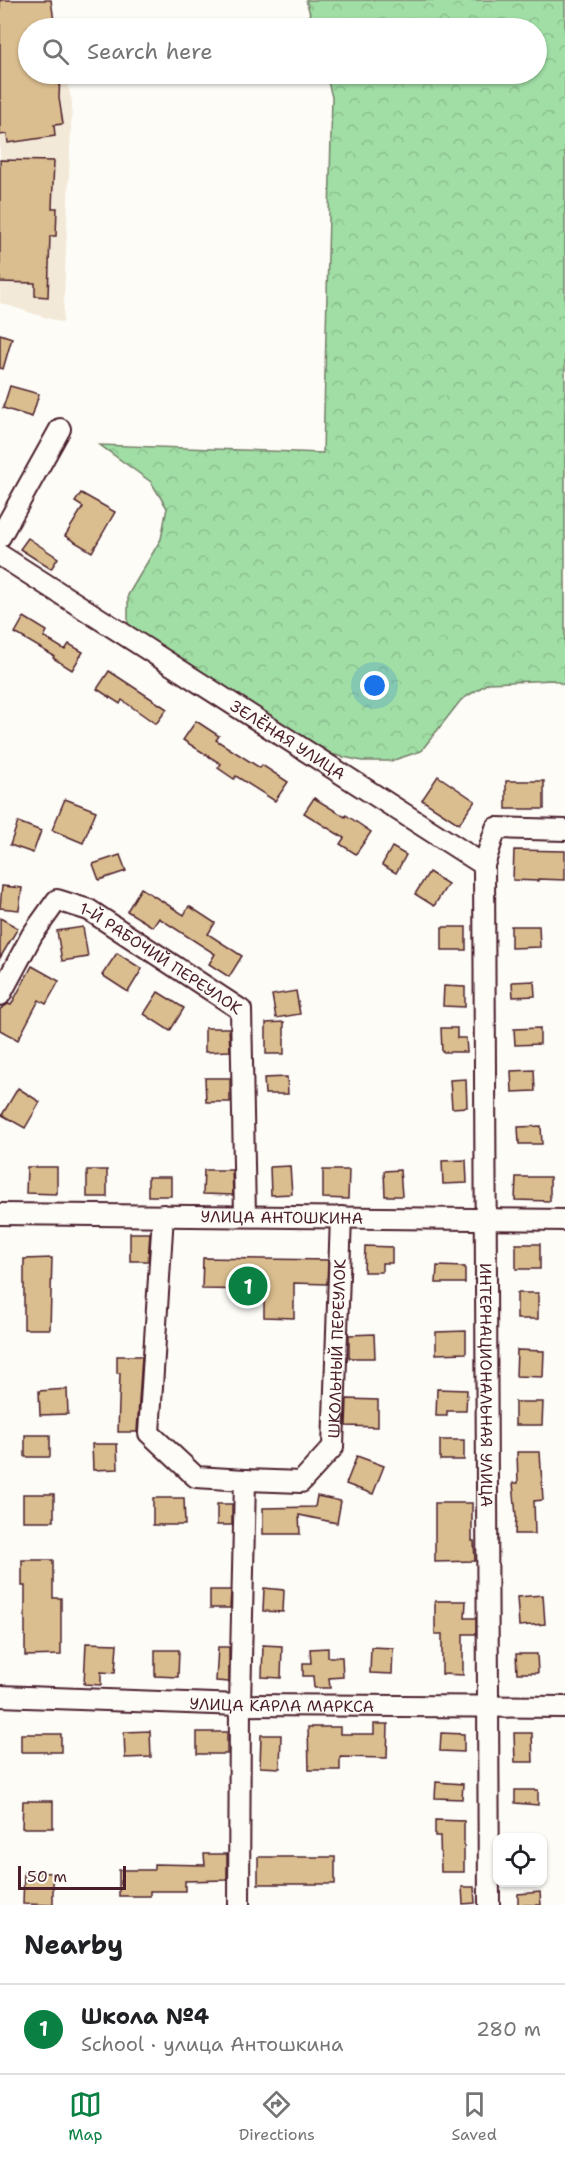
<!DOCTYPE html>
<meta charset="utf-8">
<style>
body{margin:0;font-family:"Shantell Sans",sans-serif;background:#f6f6f6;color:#202124}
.controls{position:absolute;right:18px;bottom:18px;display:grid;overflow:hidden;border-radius:12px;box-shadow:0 2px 4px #0004}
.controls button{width:54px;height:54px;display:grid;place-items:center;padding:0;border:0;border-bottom:2px solid #e0e0e0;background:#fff;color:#202124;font:30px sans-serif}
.scale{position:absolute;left:18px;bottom:15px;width:108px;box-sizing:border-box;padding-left:6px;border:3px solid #4a1f2b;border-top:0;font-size:16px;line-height:21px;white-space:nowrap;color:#4a1f2b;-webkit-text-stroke:4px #fdfcf7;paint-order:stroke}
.you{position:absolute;left:375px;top:686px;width:21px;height:21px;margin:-15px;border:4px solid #fff;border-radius:50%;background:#1a73e8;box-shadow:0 0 0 9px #1a73e833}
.badge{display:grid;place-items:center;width:39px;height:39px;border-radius:50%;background:#0b8043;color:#fff;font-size:20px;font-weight:700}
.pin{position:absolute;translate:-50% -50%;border:3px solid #fff;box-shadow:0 2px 6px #0006}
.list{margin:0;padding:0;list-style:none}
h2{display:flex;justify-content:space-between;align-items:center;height:78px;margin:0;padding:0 24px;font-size:26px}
h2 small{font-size:20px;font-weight:400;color:#757577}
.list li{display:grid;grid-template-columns:39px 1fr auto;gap:18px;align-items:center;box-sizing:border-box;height:90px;padding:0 24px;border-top:2px solid #e0e0e0}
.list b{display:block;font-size:22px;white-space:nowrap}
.list p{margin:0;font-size:20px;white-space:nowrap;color:#757577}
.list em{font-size:20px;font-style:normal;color:#757577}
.icon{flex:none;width:33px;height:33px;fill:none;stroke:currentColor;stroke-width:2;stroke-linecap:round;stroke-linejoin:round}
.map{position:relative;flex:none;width:565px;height:1905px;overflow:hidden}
.search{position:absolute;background:#fff;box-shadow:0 2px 4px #0004;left:18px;right:18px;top:18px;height:66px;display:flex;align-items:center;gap:15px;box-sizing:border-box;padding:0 21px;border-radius:33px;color:#757577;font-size:22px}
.sheet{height:168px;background:#fff}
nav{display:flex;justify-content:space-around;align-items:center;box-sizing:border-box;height:84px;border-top:2px solid #e0e0e0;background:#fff;font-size:16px;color:#757577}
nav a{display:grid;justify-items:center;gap:3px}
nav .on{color:#0b8043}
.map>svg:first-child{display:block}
.built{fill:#f3e9d8}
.forest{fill:url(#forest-crowns);stroke:#757e68;stroke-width:1.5}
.building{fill:#dbbe8f;stroke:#4a1f2b;stroke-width:1.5}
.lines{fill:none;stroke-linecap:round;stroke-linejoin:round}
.minor-casing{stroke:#4a1f2b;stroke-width:24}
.minor{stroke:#fdfcf7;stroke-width:20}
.labels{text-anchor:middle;stroke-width:4.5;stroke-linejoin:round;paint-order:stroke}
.street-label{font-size:16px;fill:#4a1f2b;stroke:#fdfcf7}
</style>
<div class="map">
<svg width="565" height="1905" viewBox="0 0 565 1905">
<defs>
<pattern id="forest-crowns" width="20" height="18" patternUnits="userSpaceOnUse" patternTransform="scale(1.5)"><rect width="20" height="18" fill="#a0dea5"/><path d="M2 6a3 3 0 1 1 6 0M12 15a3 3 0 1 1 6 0" fill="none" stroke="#8bbe8e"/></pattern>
</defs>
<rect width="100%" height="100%" fill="#fdfcf7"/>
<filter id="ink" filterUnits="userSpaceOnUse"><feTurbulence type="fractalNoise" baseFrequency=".0167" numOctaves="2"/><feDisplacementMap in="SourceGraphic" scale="12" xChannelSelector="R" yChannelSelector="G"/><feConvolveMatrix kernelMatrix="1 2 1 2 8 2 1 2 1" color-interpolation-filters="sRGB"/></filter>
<g filter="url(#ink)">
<path class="built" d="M0 0H51L55 28H28V74H65L72 102 63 323 0 303Z"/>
<path class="forest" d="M306 0H565V685L553 680 488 683 461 700 421 751 391 761H362L330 754 273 728 128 625V595L161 539 167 508 151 482 100 445 323 453 332 97 326 74H536V28H314Z"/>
<g class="building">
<path d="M0 0H51L55 28H28V74H60L59 98 63 124 54 125 55 136 8 143 7 134 0 135Z"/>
<path d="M0 160 54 161 52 208H57L56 236H50L48 297 35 296V283L0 282Z"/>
<path d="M0 334 12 338 3 369 0 368Z"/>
<path d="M10 386 39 394 32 417 3 408Z"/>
<path d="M81 493 115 512 92 552 65 536 83 507 75 502Z"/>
<path d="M28 538 58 558 51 569 20 549Z"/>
<path d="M24 617 47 631 44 637 65 650 69 644 83 652 72 670 53 658 54 656 15 633Z"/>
<path d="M109 671 167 709 156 724 122 700 120 704 97 689Z"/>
<path d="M196 721 219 736 216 740 260 768 262 765 288 782 275 801 236 776 234 779 218 768 221 764 183 740Z"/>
<path d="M438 776 475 801 459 824 422 800Z"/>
<rect x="506" y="781" width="38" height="28"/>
<path d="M314 798 345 817 346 815 371 832 356 854 340 844 344 838 304 813Z"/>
<path d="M65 799 96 811 83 843 52 830Z"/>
<path d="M18 822 41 831 33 853 10 845Z"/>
<path d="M392 847 406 855 396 873 382 865Z"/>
<path d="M514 850 565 851V880L538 879V881L513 880Z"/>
<path d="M120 855 126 871 99 880 93 864Z"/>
<path d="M429 872 448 884 434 906 415 894Z"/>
<path d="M2 886 22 888 19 910 0 908Z"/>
<path d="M141 888 184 915 189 906 215 923 208 934 242 956 229 977 209 964 215 954 159 918 153 927 127 911Z"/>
<path d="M0 918 18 928 0 958Z"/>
<path d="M511 926H539L540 947 511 948Z"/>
<path d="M83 927 88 957 62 961 57 931Z"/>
<rect x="442" y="927" width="24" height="23"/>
<path d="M117 953 142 969 128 992 102 975Z"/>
<path d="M32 966 59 981 46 1004 39 1000 18 1040 0 1030V1009L8 1004 11 1005Z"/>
<path d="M534 981 535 996 513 997 512 982Z"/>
<path d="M444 986 465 987V1007L443 1006Z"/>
<path d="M296 991 300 1014 276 1018 272 995Z"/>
<path d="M158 992 184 1008 170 1031 144 1014Z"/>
<path d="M284 1022V1054H266V1023Z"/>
<path d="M205 1028H229L230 1051 205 1052Z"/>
<path d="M441 1028H457V1038H466L467 1052H442Z"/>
<path d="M540 1028V1044L515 1045 514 1029Z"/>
<path d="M534 1070 535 1091 512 1092 511 1071Z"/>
<path d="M287 1077 288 1094H265L264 1078Z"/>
<path d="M205 1078H230V1102H206Z"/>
<path d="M466 1079 467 1107 452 1108 450 1080Z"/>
<path d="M18 1088 40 1102 25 1128 2 1115Z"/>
<path d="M541 1126 542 1144H519L518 1127Z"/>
<path d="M466 1160 467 1183 443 1184 442 1161Z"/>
<path d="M290 1166 292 1194 271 1195 270 1167Z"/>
<path d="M27 1167H57V1194L26 1193Z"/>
<rect x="87" y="1170" width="20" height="27"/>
<path d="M204 1170H232L233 1195 203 1194Z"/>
<path d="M323 1170H349L348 1199 323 1198Z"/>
<path d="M400 1170 402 1196H385L384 1171Z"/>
<rect x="148" y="1177" width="23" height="19"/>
<path d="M516 1177H550V1201L515 1200Z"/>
<path d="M130 1233H150L148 1261H130Z"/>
<rect x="516" y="1244" width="24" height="25"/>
<path d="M365 1246 392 1247V1263H382V1272H364Z"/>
<path d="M52 1258 50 1329H24V1259Z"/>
<path d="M203 1258 328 1260 327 1284 294 1283V1318L264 1317V1290L202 1289Z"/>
<path d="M437 1266 465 1267V1283H436Z"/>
<rect x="517" y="1293" width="21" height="26"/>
<path d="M466 1331V1353L436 1354V1332Z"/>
<path d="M374 1334 375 1358H349V1335Z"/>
<path d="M517 1350 544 1351 543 1377 516 1376Z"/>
<path d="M117 1356H142L137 1432H118L120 1373H117Z"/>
<path d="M67 1389 68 1414 40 1415 39 1391Z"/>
<path d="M437 1389 467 1390 466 1411H447V1416H436Z"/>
<path d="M347 1399 378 1400V1427L346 1426Z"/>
<path d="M515 1402H543L542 1425H515Z"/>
<rect x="25" y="1435" width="25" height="22"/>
<rect x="440" y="1440" width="24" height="20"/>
<path d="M92 1444H117L118 1469 93 1470Z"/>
<path d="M517 1452H540L543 1500 534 1501 535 1534H515L516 1516 513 1483H518Z"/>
<path d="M357 1456 384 1466 373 1494 346 1484Z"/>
<rect x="23" y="1494" width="31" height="27"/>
<path d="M317 1496 341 1501 337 1523 299 1515 300 1534H263V1508L315 1507Z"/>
<path d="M153 1498H184L185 1525H153Z"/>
<path d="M435 1503H472V1541H474L475 1561 435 1562Z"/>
<rect x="217" y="1504" width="15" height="21"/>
<path d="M22 1560H53V1598H61V1655L25 1656V1586H22Z"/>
<path d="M264 1588 284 1590 283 1612 263 1611Z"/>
<path d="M210 1590H231L230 1608H210Z"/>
<path d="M543 1595 545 1624 519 1626 517 1597Z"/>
<path d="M435 1601H466L465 1618H476V1634H463V1675L442 1674V1634H435Z"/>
<path d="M86 1643 117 1644 115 1673 101 1672V1685L84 1684Z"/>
<path d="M263 1645 282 1646 281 1678 262 1677Z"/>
<path d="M218 1647H229V1682L216 1681Z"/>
<path d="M371 1647 393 1648 392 1674 370 1673Z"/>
<path d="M328 1648V1657H342L343 1677 329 1678 330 1688H314L313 1676H303V1663H311L310 1649Z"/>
<path d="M155 1650H179L178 1677 155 1676Z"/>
<path d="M516 1654H537L538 1673H517Z"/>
<path d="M374 1724H388L387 1758 340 1757V1770H309L308 1727H340V1734H374Z"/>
<path d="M150 1731 151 1757 125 1758 124 1732Z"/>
<rect x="197" y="1732" width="30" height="22"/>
<path d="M441 1733 464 1734V1752L440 1751Z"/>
<path d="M514 1733H532L533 1762H515Z"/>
<rect x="21" y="1734" width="40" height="18"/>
<path d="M261 1735H281L280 1768 260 1767Z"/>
<path d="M436 1782 463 1784 462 1799 435 1798Z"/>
<path d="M515 1790H538V1805L515 1803Z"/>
<path d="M23 1801H53V1828H22Z"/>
<path d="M435 1820 464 1821V1872H441L440 1836H435Z"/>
<path d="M204 1854H227V1880L185 1881V1891H150V1896H119V1870H154V1864L205 1865Z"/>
<rect x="258" y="1857" width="77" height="27"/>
<path d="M24 1872 53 1873V1905L23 1904Z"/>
<path d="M462 1887H474L475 1903 463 1904Z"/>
<path d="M540 1892 541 1905H518V1894Z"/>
</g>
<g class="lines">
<defs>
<g id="minor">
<path d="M0 537 60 429"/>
<path id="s1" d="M0 555 484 865 496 828 565 830"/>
<path id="s2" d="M484 865 489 1905"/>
<path id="s3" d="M0 995 32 935 57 900 89 910 241 1010 245 1216"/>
<path id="s4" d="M0 1214 565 1220"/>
<path d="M163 1215 149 1433 196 1477 245 1480 240 1705 239 1905"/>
<path id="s5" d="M245 1480 301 1482 333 1447 341 1217"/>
<path id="s6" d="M0 1696 240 1705 565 1707"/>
</g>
</defs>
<use href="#minor" class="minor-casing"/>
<use href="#minor" class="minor"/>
</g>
</g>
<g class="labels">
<g class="street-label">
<text dy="6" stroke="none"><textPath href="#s1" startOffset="342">ЗЕЛЁНАЯ УЛИЦА</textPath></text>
<text dy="6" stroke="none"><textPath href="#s3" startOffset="231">1-Й РАБОЧИЙ ПЕРЕУЛОК</textPath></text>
<text dy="6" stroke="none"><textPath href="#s4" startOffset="282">УЛИЦА АНТОШКИНА</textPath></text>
<text dy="6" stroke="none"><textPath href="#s5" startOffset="202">ШКОЛЬНЫЙ ПЕРЕУЛОК</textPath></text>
<text dy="6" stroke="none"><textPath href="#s2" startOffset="520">ИНТЕРНАЦИОНАЛЬНАЯ УЛИЦА</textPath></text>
<text dy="6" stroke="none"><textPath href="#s6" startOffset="282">УЛИЦА КАРЛА МАРКСА</textPath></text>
</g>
</g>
</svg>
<div class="controls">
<button><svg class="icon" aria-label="locate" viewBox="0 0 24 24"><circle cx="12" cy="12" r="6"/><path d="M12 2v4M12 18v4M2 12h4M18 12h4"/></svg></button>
</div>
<div class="scale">50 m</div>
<div class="you"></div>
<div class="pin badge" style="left:248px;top:1286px">1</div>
<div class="search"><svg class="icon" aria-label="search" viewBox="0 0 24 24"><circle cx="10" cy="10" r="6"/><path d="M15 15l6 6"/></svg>Search here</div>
</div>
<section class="sheet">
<h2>Nearby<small></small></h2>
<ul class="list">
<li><span class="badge">1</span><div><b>Школа №4</b><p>School · улица Антошкина</p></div><em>280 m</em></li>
</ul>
</section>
<nav>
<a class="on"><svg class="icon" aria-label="map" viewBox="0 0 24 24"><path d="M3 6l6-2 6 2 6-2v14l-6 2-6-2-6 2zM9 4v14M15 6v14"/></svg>Map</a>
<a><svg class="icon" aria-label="directions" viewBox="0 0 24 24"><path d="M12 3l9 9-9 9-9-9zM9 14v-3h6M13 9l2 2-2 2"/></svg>Directions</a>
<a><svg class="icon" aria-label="saved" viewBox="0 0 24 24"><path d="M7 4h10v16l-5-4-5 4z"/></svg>Saved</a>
</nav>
